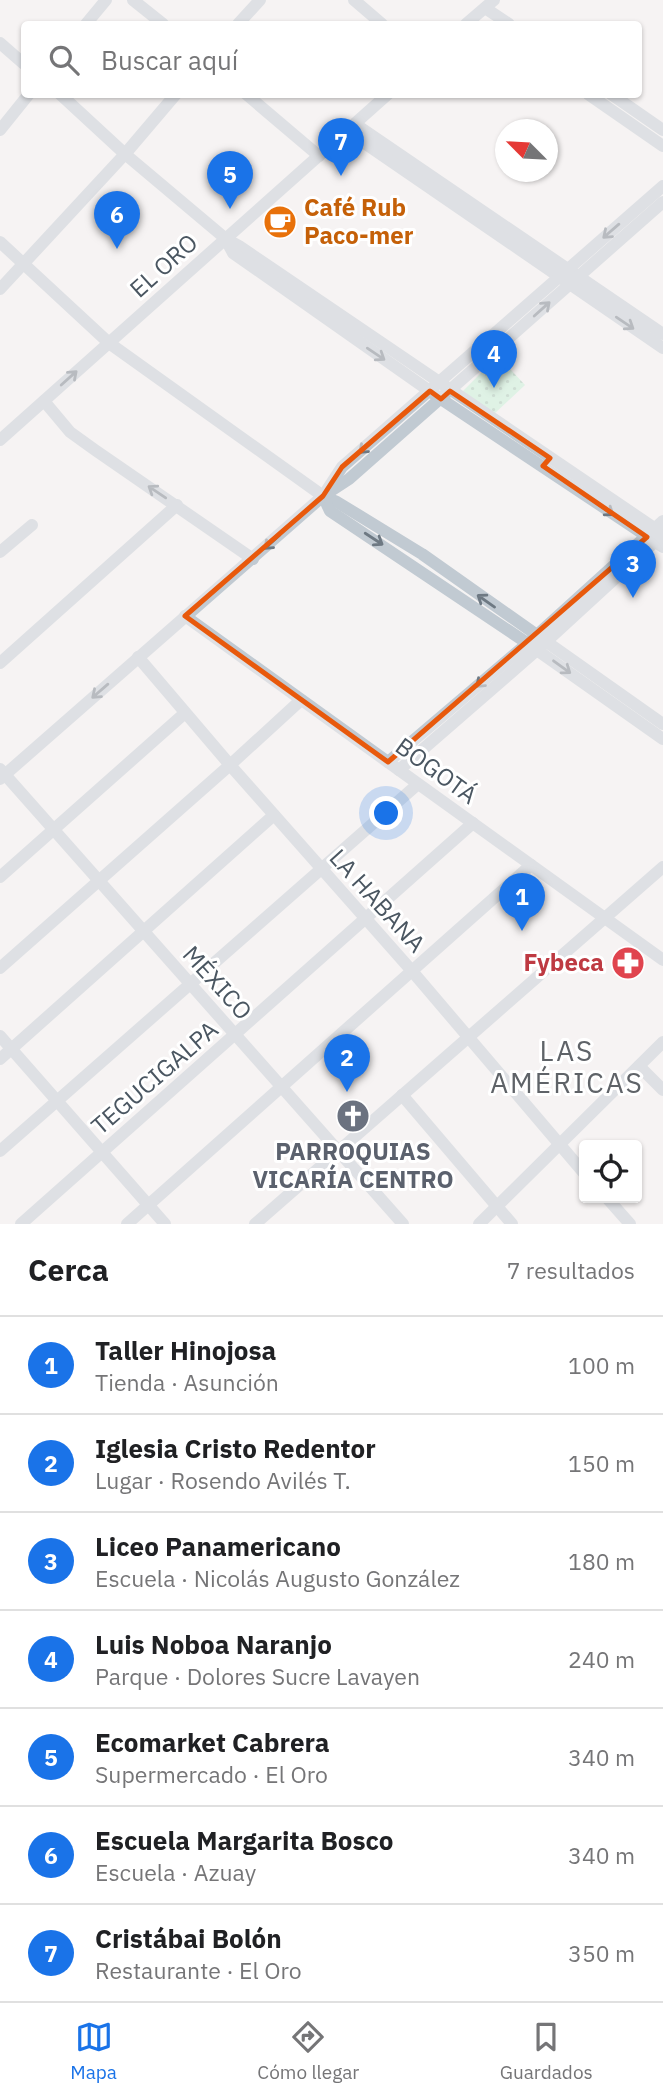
<!DOCTYPE html>
<html lang="es">
<meta charset="utf-8">
<style>
body{margin:0;font-family:"IBM Plex Sans",sans-serif;background:#f2f2f2;color:#202124}
.controls{position:absolute;right:21px;bottom:21px;display:grid;overflow:hidden;border-radius:7px;box-shadow:0 2px 5px #0004}
.controls button{width:63px;height:63px;display:grid;place-items:center;padding:0;border:0;border-bottom:2px solid #e0e0e0;background:#fff;color:#202124;font:35px sans-serif}
.compass{position:absolute;left:495px;top:119px;width:63px;height:63px;border-radius:50%;background:#fff;box-shadow:0 2px 5px #0004;rotate:294deg}
.you{position:absolute;left:387px;top:814px;width:24px;height:24px;margin:-18px;border:5px solid #fff;border-radius:50%;background:#1a73e8;box-shadow:0 0 0 10px #1a73e833}
.badge{display:grid;place-items:center;width:46px;height:46px;border-radius:50%;background:#1a73e8;color:#fff;font-size:23px;font-weight:700}
.pin{position:absolute;translate:-50% -58px;filter:drop-shadow(0 2px 4px #0008)}
.pin::after{content:'';position:absolute;top:37px;width:24px;height:21px;background:inherit;clip-path:polygon(0 0,100% 0,50% 100%)}
.list{margin:0;padding:0;list-style:none}
h2{display:flex;justify-content:space-between;align-items:center;height:91px;margin:0;padding:0 28px;font-size:30px}
h2 small{font-size:23px;font-weight:400;color:#757577}
.list li{display:grid;grid-template-columns:46px 1fr auto;gap:21px;align-items:center;box-sizing:border-box;height:98px;padding:0 28px;border-top:2px solid #e0e0e0}
.list b{display:block;font-size:26px;white-space:nowrap}
.list p{margin:0;font-size:23px;white-space:nowrap;color:#757577}
.list em{font-size:23px;font-style:normal;color:#757577}
.icon{flex:none;width:38px;height:38px;fill:none;stroke:currentColor;stroke-width:2;stroke-linecap:round;stroke-linejoin:round}
.map{position:relative;flex:none;width:663px;height:1224px;overflow:hidden}
.search{position:absolute;background:#fff;box-shadow:0 2px 5px #0004;left:21px;right:21px;top:21px;height:77px;display:flex;align-items:center;gap:18px;box-sizing:border-box;padding:0 24px;border-radius:7px;color:#757577;font-size:26px}
.sheet{height:777px;background:#fff}
nav{display:flex;justify-content:space-around;align-items:center;box-sizing:border-box;height:98px;border-top:2px solid #e0e0e0;background:#fff;font-size:19px;color:#757577}
nav a{display:grid;justify-items:center;gap:4px}
nav .on{color:#1a73e8}
.map>svg:first-child{display:block}
.grass{fill:url(#grass-dots)}
.lines{fill:none;stroke-linecap:round;stroke-linejoin:round}
.minor{stroke:#c1cad2;stroke-width:12}
.oneway{stroke:#6e7983}
.marked{fill:none;stroke:#e8590c;stroke-width:5;stroke-linejoin:round}
.labels{text-anchor:middle;stroke-width:6;stroke-linejoin:round;paint-order:stroke}
.food-label{font-size:24px;font-weight:bold;fill:#c56008;stroke:#fff;text-anchor:start}
.street-label{font-size:24px;fill:#4a5661;stroke:#fff}
.health-label{font-size:24px;font-weight:bold;fill:#be3a42;stroke:#fff;text-anchor:end}
.worship-label{font-size:24px;font-weight:bold;fill:#5b616d;stroke:#fff}
.quarter-label{font-size:28px;letter-spacing:2px;fill:#5f6368;stroke:#fff}
</style>
<div class="map">
<svg width="663" height="1224" viewBox="0 0 663 1224">
<defs>
<pattern id="grass-dots" width="8" height="8" patternUnits="userSpaceOnUse" patternTransform="scale(1.75)"><rect width="8" height="8" fill="#c3f1d5"/><path d="M2 2h.1M6 6h.1" fill="none" stroke="#a0c6b0" stroke-width="1.8" stroke-linecap="round"/></pattern>
</defs>
<rect width="100%" height="100%" fill="#f5f3f3"/>
<path class="grass" d="M498 356 525 385 493 415 463 391Z"/>
<g class="lines">
<g class="minor">
<path d="M133 0 163 24"/>
<path d="M354 0 382 24"/>
<path d="M485 8 509 24"/>
<path d="M86 24 106 0"/>
<path d="M238 24 260 0"/>
<path d="M466 24 494 0"/>
<path d="M0 43 24 64"/>
<path d="M60 94 125 154 226 239 239 246 663 534"/>
<path d="M246 94 319 156"/>
<path d="M588 94 663 146"/>
<path d="M611 94 663 130"/>
<path d="M355 124 663 334"/>
<path d="M0 130 29 94"/>
<path d="M347 131 663 348"/>
<path d="M226 240 233 253 441 399 663 547"/>
<path d="M0 242 109 343 323 496 337 502 422 554 663 724"/>
<path d="M0 289 125 154 176 94"/>
<path d="M44 401 70 432 95 450 253 559"/>
<path d="M0 440 388 94"/>
<path d="M327 490 342 467 663 186"/>
<path d="M323 496 330 511 527 643 663 739"/>
<path d="M0 552 32 525"/>
<path d="M185 616 663 960"/>
<path d="M138 657 230 765 412 971 584 1173"/>
<path d="M0 663 177 505"/>
<path d="M388 762 536 636 663 521"/>
<path d="M0 769 403 1224"/>
<path d="M399 770 537 650 660 537"/>
<path d="M0 779 323 496 349 479 663 202"/>
<path d="M0 877 185 713"/>
<path d="M0 968 230 765 301 700"/>
<path d="M0 1036 165 1224"/>
<path d="M0 1059 274 815"/>
<path d="M639 1066 663 1090"/>
<path d="M402 1095 512 1224"/>
<path d="M0 1151 418 784"/>
<path d="M607 1198 630 1224"/>
<path d="M21 1224 473 823"/>
<path d="M127 1224 531 865"/>
<path d="M255 1224 663 867"/>
<path d="M479 1224 663 1042"/>
</g>
</g>
<defs><path id="oneway-shaft" d="M-6 0H5M1.5-3L5.5 0L1.5 3" fill="none" stroke-width="1.6" stroke-linecap="round" stroke-linejoin="round" transform="scale(1.75)"/></defs>
<g class="oneway">
<use href="#oneway-shaft" transform="translate(611 231) rotate(139)"/>
<use href="#oneway-shaft" transform="translate(542 309) rotate(-42)"/>
<use href="#oneway-shaft" transform="translate(625 323) rotate(34)"/>
<use href="#oneway-shaft" transform="translate(376 354) rotate(34)"/>
<use href="#oneway-shaft" transform="translate(69 378) rotate(-42)"/>
<use href="#oneway-shaft" transform="translate(367 446) rotate(139)"/>
<use href="#oneway-shaft" transform="translate(157 492) rotate(-146)"/>
<use href="#oneway-shaft" transform="translate(605 509) rotate(35)"/>
<use href="#oneway-shaft" transform="translate(374 539) rotate(33)"/>
<use href="#oneway-shaft" transform="translate(272 542) rotate(138)"/>
<use href="#oneway-shaft" transform="translate(486 601) rotate(-145)"/>
<use href="#oneway-shaft" transform="translate(562 667) rotate(36)"/>
<use href="#oneway-shaft" transform="translate(484 680) rotate(139)"/>
<use href="#oneway-shaft" transform="translate(100 691) rotate(139)"/>
</g>
<path d="M0 0H663V1224H0ZM430 391 441 399 450 391 550 458 543 466 647 537 388 762 185 616 323 496 342 467Z" fill="#f5f3f3" fill-opacity=".55" fill-rule="evenodd"/>
<path class="marked" d="M430 391 441 399 450 391 550 458 543 466 647 537 388 762 185 616 323 496 342 467Z"/>
<defs>
<symbol id="cafe-disc" viewBox="-11 -11 22 22"><circle r="9.5" fill="#e8710a" stroke="#fff"/><path d="M-5.5-4.5H6V0H3Q3 3.5 0 3.5H-2.5Q-5.5 3.5-5.5 0ZM3-3.2v2h1.7v-2ZM-6 4.5H4V6H-6Z" fill="#fff"/></symbol>
<symbol id="pharmacy-disc" viewBox="-11 -11 22 22"><circle r="9.5" fill="#e0444e" stroke="#fff"/><path d="M-2-6h4v4h4v4h-4v4h-4v-4h-4v-4h4Z" fill="#fff"/></symbol>
<symbol id="church-disc" viewBox="-11 -11 22 22"><circle r="9.5" fill="#6b7280" stroke="#fff"/><path d="M-1.2-6h2.4v3.5h3.3v2.4h-3.3V6h-2.4V-.1h-3.3v-2.4h3.3Z" fill="#fff"/></symbol>
</defs>
<g fill-rule="evenodd">
<use href="#cafe-disc" x="261" y="203" width="38" height="38"/>
<use href="#pharmacy-disc" x="609" y="944" width="38" height="38"/>
<use href="#church-disc" x="334" y="1097" width="38" height="38"/>
</g>
<g class="labels">
<g class="food-label">
<text x="304" y="216">Café Rub<tspan x="304" dy="28">Paco-mer</tspan></text>
</g>
<g class="street-label">
<text transform="translate(164 266) rotate(-42)" y="8">EL ORO</text>
<text transform="translate(436 771) rotate(36)" y="8">BOGOTÁ</text>
<text transform="translate(377 901) rotate(48)" y="8">LA HABANA</text>
<text transform="translate(217 983) rotate(48)" y="8">MÉXICO</text>
<text transform="translate(155 1078) rotate(-41)" y="8">TEGUCIGALPA</text>
</g>
<g class="health-label">
<text x="604" y="971">Fybeca</text>
</g>
<g class="worship-label">
<text x="353" y="1160">PARROQUIAS<tspan x="353" dy="28">VICARÍA CENTRO</tspan></text>
</g>
<g class="quarter-label">
<text x="567" y="1061">LAS<tspan x="567" dy="32">AMÉRICAS</tspan></text>
</g>
</g>
</svg>
<div class="controls">
<button><svg class="icon" aria-label="locate" viewBox="0 0 24 24"><circle cx="12" cy="12" r="6"/><path d="M12 2v4M12 18v4M2 12h4M18 12h4"/></svg></button>
</div>
<svg class="compass" viewBox="-18 -18 36 36"><path d="M0-13l5 13h-10z" fill="#e53935"/><path d="M0 13l5-13h-10z" fill="#757577"/></svg>
<div class="you"></div>
<div class="pin badge" style="left:522px;top:931px">1</div>
<div class="pin badge" style="left:347px;top:1092px">2</div>
<div class="pin badge" style="left:633px;top:598px">3</div>
<div class="pin badge" style="left:494px;top:388px">4</div>
<div class="pin badge" style="left:230px;top:209px">5</div>
<div class="pin badge" style="left:117px;top:249px">6</div>
<div class="pin badge" style="left:341px;top:176px">7</div>
<div class="search"><svg class="icon" aria-label="search" viewBox="0 0 24 24"><circle cx="10" cy="10" r="6"/><path d="M15 15l6 6"/></svg>Buscar aquí</div>
</div>
<section class="sheet">
<h2>Cerca<small>7 resultados</small></h2>
<ul class="list">
<li><span class="badge">1</span><div><b>Taller Hinojosa</b><p>Tienda · Asunción</p></div><em>100 m</em></li>
<li><span class="badge">2</span><div><b>Iglesia Cristo Redentor</b><p>Lugar · Rosendo Avilés T.</p></div><em>150 m</em></li>
<li><span class="badge">3</span><div><b>Liceo Panamericano</b><p>Escuela · Nicolás Augusto González</p></div><em>180 m</em></li>
<li><span class="badge">4</span><div><b>Luis Noboa Naranjo</b><p>Parque · Dolores Sucre Lavayen</p></div><em>240 m</em></li>
<li><span class="badge">5</span><div><b>Ecomarket Cabrera</b><p>Supermercado · El Oro</p></div><em>340 m</em></li>
<li><span class="badge">6</span><div><b>Escuela Margarita Bosco</b><p>Escuela · Azuay</p></div><em>340 m</em></li>
<li><span class="badge">7</span><div><b>Cristábai Bolón</b><p>Restaurante · El Oro</p></div><em>350 m</em></li>
</ul>
</section>
<nav>
<a class="on"><svg class="icon" aria-label="map" viewBox="0 0 24 24"><path d="M3 6l6-2 6 2 6-2v14l-6 2-6-2-6 2zM9 4v14M15 6v14"/></svg>Mapa</a>
<a><svg class="icon" aria-label="directions" viewBox="0 0 24 24"><path d="M12 3l9 9-9 9-9-9zM9 14v-3h6M13 9l2 2-2 2"/></svg>Cómo llegar</a>
<a><svg class="icon" aria-label="saved" viewBox="0 0 24 24"><path d="M7 4h10v16l-5-4-5 4z"/></svg>Guardados</a>
</nav>
